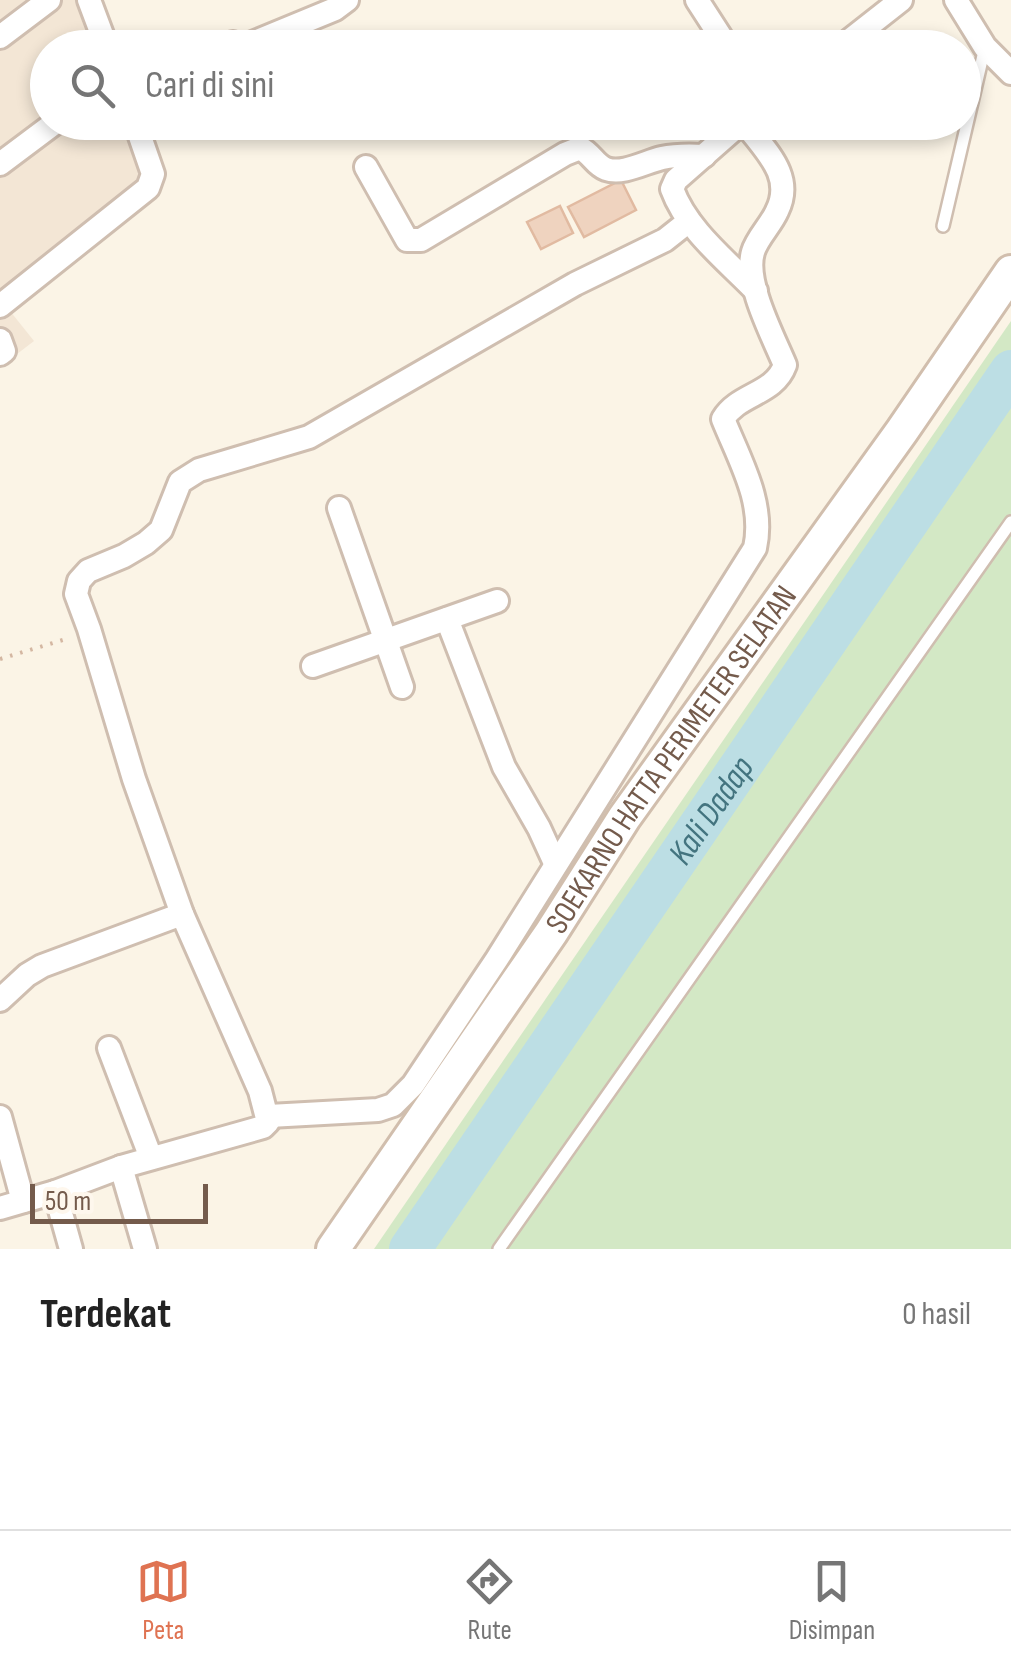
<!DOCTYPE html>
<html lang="id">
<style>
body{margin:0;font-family:"Sofia Sans Condensed",sans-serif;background:#f6f6f6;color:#222}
.scale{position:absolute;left:30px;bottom:25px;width:178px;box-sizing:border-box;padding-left:10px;border:5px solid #745b4c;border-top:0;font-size:28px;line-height:35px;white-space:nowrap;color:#745b4c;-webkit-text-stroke:8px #fef7ed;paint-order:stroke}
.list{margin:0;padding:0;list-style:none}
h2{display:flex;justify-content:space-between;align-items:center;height:130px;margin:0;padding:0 40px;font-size:42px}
h2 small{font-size:32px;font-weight:400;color:#767676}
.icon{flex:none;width:55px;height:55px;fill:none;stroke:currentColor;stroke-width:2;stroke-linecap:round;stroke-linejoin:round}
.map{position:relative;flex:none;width:1011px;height:1249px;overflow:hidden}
.search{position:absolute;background:#fff;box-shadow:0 5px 15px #0003;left:30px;right:30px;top:30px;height:110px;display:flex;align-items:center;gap:25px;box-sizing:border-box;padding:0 35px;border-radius:55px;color:#767676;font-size:38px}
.sheet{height:280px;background:#fff}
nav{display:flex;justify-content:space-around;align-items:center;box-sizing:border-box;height:140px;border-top:2px solid #e0e0e0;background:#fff;font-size:28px;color:#767676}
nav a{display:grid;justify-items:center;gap:5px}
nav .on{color:#df7352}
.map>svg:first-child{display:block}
.residential{fill:#f3e6d5}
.green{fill:#d3e8c5}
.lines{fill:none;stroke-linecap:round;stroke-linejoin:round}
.river{stroke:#bcdee4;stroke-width:42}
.building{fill:#efd3bf;stroke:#e1baa1;stroke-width:2.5}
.lane-casing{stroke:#cfbeb0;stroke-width:16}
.street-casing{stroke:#cfbeb0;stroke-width:28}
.secondary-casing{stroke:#d1bead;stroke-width:38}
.path{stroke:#d4b7a2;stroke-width:4;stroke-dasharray:2.5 8;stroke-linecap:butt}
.lane{stroke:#fff;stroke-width:11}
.street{stroke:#fff;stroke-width:22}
.secondary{stroke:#fff;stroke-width:32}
.labels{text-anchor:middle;stroke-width:8;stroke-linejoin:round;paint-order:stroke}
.street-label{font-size:32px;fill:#745b4c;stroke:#fef7ed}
.water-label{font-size:35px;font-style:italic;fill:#43747f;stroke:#fef7ed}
</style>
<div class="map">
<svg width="1011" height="1249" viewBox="0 0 1011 1249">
<rect width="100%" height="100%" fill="#fbf4e6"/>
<path class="residential" d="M0 0H80L100 47 48 48V122L132 123 160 188 10 311 34 341 0 367Z"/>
<path class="green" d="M1011 321V1249H374Z"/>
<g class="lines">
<path class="river" id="s1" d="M410 1249 1011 371"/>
</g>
<g class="building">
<path d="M621 180 636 210 584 237 568 207Z"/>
<path d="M560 206 573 233 541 249 527 222Z"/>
</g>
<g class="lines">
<defs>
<g id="lane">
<path d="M943 226 985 47"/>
<path d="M499 1249 1011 522"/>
</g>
<g id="street">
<path d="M89 0 107 48"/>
<path d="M697 0 728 48"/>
<path d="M956 0 985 47 1011 73"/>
<path d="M0 37 49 0"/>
<path d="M243 47 335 9 347 0"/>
<path d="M212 48 233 43 243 48"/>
<path d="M840 48 901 0"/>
<path d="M742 122 676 180 672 189C687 230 726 260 756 291"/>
<path d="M0 164 56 122"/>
<path d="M366 167 407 240H421L565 154 580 148C591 153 595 165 606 169 623 175 645 162 662 158 676 155 689 155 704 156"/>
<path d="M0 306 148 188 153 174 135 122"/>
<path d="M0 340 4 351 0 354"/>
<path d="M339 508 402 687"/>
<path d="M447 619 504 767 539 828 555 863"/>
<path d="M313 666 497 601"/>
<path d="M0 1000 27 975 42 966 182 914"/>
<path d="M109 1048 151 1158"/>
<path d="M269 1116 378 1110 393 1105 413 1085 497 959 755 548C765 503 740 461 723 419 739 393 774 395 785 365 773 336 744 282 753 252 757 238 771 225 777 211 795 175 764 150 744 122"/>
<path d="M0 1117 23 1201"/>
<path d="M121 1167 145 1249"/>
<path d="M55 1192 71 1249"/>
<path d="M0 1208 55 1192 121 1167 263 1127 268 1122 260 1091 182 914 134 779 89 629 76 594 79 581 88 571 124 556 146 543 161 530 180 482 199 470 309 437 575 284 665 240 689 221"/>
</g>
<g id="secondary">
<path id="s2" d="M333 1249 551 933 624 818 902 431 1011 272"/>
</g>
</defs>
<use href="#lane" class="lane-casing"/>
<use href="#street" class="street-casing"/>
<use href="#secondary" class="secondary-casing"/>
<path class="path" d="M0 659 66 639"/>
<use href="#lane" class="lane"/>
<use href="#street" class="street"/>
<use href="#secondary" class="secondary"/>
</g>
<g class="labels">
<g class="street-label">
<text dy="11" stroke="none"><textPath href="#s2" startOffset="595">SOEKARNO HATTA PERIMETER SELATAN</textPath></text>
</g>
<g class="water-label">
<text dy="12" stroke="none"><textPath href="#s1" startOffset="532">Kali Dadap</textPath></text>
</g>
</g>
</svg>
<div class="scale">50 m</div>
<div class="search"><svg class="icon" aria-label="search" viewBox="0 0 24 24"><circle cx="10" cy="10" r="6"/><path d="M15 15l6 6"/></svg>Cari di sini</div>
</div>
<section class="sheet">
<h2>Terdekat<small>0 hasil</small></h2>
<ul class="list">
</ul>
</section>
<nav>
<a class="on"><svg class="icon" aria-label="map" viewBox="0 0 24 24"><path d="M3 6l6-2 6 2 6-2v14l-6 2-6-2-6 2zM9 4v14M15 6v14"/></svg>Peta</a>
<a><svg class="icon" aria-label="directions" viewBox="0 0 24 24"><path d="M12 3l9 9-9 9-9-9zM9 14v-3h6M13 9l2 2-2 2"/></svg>Rute</a>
<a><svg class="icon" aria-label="saved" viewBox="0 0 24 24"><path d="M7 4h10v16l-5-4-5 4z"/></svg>Disimpan</a>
</nav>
